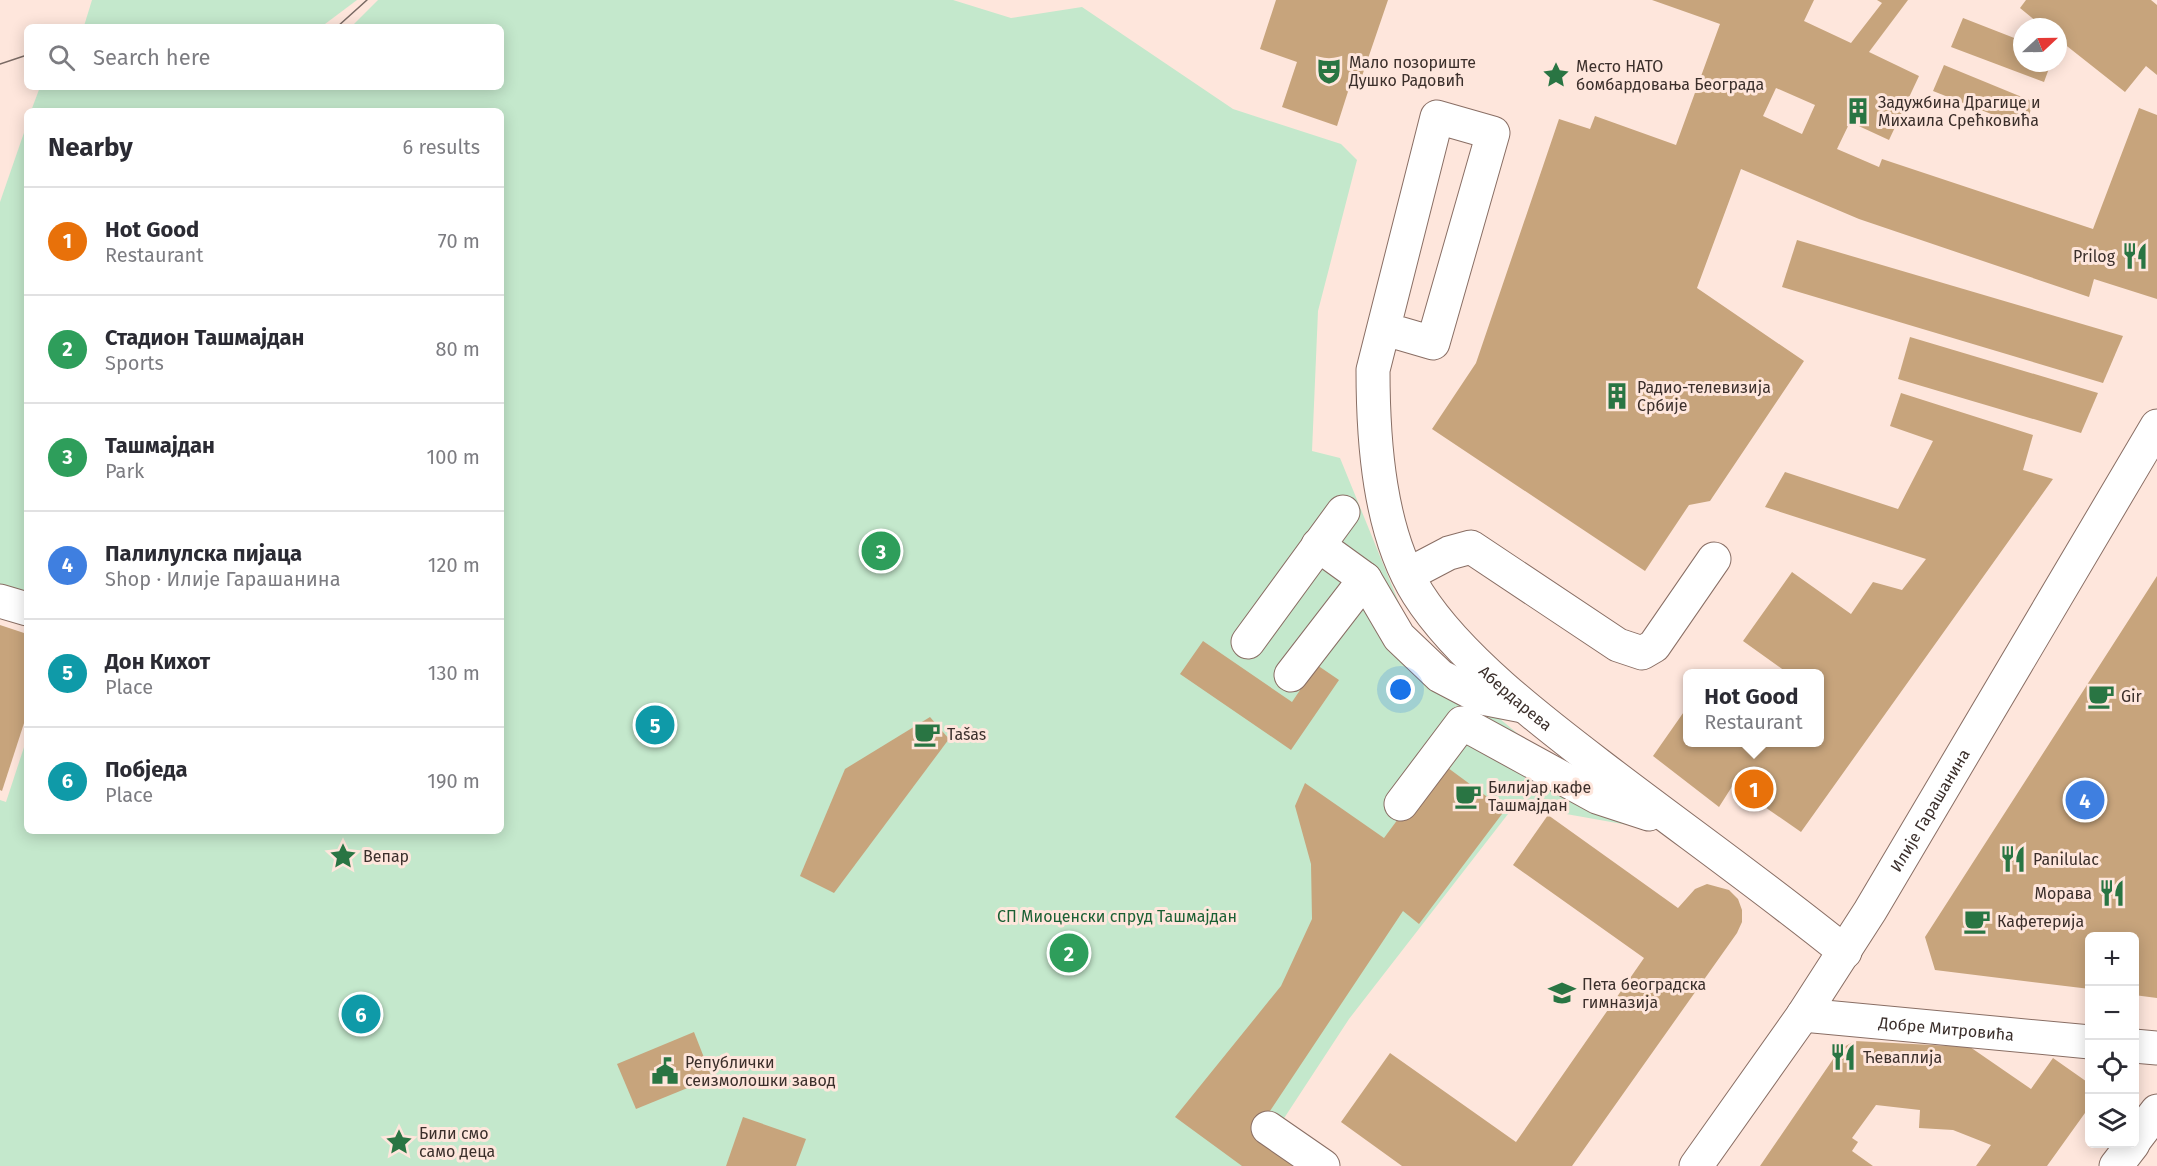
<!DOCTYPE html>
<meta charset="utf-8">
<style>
body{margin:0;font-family:"Fira Sans",sans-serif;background:#f2f2f3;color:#2b2b33}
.controls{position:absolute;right:18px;bottom:18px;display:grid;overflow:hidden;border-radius:9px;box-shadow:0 3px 15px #0003}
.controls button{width:54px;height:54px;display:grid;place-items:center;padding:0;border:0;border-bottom:2px solid #e1e1e2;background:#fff;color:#2b2b33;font:30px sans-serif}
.compass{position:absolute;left:2013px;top:18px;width:54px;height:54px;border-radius:50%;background:#fff;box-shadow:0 3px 15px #0003;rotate:68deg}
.you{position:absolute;left:1401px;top:690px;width:21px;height:21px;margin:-15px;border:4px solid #fff;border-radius:50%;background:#1a73e8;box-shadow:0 0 0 9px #1a73e833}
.badge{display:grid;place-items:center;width:39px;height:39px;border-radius:50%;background:#297543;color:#fff;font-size:20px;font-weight:700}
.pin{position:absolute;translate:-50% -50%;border:3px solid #fff;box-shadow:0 2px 6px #0006}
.popup{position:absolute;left:1683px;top:669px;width:141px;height:78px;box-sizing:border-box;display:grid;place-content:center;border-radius:9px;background:#fff;filter:drop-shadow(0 2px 4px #0005);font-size:20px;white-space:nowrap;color:#7c7c81}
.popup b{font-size:22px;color:#2b2b33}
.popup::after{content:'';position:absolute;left:50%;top:100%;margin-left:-12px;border:12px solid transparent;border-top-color:#fff}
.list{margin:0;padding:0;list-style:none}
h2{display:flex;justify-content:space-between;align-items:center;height:78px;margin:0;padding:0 24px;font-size:26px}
h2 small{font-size:20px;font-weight:400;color:#7c7c81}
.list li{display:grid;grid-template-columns:39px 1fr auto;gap:18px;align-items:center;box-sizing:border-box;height:108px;padding:0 24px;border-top:2px solid #e1e1e2}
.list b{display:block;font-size:22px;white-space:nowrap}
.list p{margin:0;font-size:20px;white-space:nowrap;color:#7c7c81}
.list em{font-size:20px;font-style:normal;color:#7c7c81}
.icon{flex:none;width:33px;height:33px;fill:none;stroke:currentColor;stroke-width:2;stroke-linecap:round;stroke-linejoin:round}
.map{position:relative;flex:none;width:2157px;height:1166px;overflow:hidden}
.search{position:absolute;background:#fff;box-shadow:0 3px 15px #0003;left:24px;top:24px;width:480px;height:66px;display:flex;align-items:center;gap:15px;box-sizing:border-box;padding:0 21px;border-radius:9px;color:#7c7c81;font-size:22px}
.panel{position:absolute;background:#fff;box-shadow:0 3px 15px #0003;left:24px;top:108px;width:480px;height:726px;border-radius:9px}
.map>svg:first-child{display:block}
.green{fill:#c4e8cc}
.building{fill:#c7a47c;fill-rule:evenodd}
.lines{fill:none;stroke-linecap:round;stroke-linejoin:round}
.minor-casing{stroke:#896e64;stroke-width:35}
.minor{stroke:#fff;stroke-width:33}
.tram{stroke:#7a6a64;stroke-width:1.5}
.labels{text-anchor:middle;stroke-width:6;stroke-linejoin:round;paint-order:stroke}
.poi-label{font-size:16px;fill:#3b2f2b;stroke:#fee6dc;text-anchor:start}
.street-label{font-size:16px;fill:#3b2f2b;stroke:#fee6dc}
.park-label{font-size:16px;fill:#195f33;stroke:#fee6dc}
</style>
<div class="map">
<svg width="2157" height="1166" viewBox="0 0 2157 1166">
<rect width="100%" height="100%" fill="#fee6dc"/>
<g class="green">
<path d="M92 0H357L321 27H86L84 26Z"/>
<path d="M378 0H953L1011 18 1082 7 1233 109 1341 144 1357 160 1318 311 1312 451 1340 458 1419 652 1628 825 1515 805 1349 1019 1277 1129 1328 1166H0V800L6 802 27 738V831H501V111H31L40 87H501V27H351Z"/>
<path d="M27 124V625L0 616V202Z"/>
</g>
<g class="building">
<path d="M1276 0H1388L1360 82 1352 79 1337 126 1282 107 1297 62 1260 49Z"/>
<path d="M1652 0H1814L1804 21 1851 43 1882 3 1877 0H1908L1869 52 1919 76 1889 140 1850 122 1837 149 1879 167 1882 159 2093 229 2139 108 2157 115V299L2094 279 2089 297 1859 219 1741 169 1697 288 1804 361 1710 501 1689 505 1645 571 1432 429 1476 363 1559 119 1590 129 1595 116 1676 145 1720 24ZM1776 88 1815 105 1802 134 1763 116Z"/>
<path d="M2026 0H2151L2157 5V75L2146 66 2125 92 2058 39V27H2043L2020 8Z"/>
<path d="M1963 18 2022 41V63H2051L2044 82 1951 47Z"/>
<path d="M1944 65 2034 102 2024 127 1933 91Z"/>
<path d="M1797 240 2123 336 2103 383 1782 287Z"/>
<path d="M1910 337 2098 393 2081 433 1898 379Z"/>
<path d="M1901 393 2033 435 2023 470 2053 479 1801 832 1733 785 1719 807 1653 756 1688 706V742H1756L1760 746 1762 742H1820V674H1789L1743 641 1792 572 1851 614 1873 582 1902 590 1926 559 1765 507 1785 472 1898 509 1933 441 1890 426Z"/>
<path d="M2157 576V998L2134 995V936H2090V989L1935 970 1925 937Z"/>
<path d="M0 625 27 634V714L2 791 0 790Z"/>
<path d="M1203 641 1292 702 1317 665 1339 680 1291 750 1180 674Z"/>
<path d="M930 717 949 739 834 893 800 876 845 769Z"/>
<path d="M1440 762 1505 810 1419 924 1403 911 1268 1114 1252 1133 1299 1166H1242L1175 1117 1281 986 1312 919 1311 864 1295 806 1305 783 1384 838Z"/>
<path d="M1548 815 1678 908 1695 889 1707 884 1729 890 1738 899 1742 910V922L1737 933 1572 1166H1402L1341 1122 1390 1053 1516 1142 1644 958 1513 865Z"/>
<path d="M694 1032 712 1078 636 1109 617 1064Z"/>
<path d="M1855 1041 1970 1047 2031 1089 2053 1058 2090 1084V1106L2047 1166H1976L1991 1145 1953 1130 1919 1128 1920 1110 1876 1105 1852 1138 1858 1142 1852 1151 1873 1166H1760L1840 1049Z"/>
<path d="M743 1117 806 1139 796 1166H726Z"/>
</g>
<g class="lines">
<defs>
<g id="minor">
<path id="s1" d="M1385 329 1433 343 1493 133 1437 117 1373 370C1373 441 1379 532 1418 594 1458 657 1540 720 1599 765 1681 828 1765 887 1845 952"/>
<path d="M1318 545 1365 579 1399 637 1440 676 1482 698 1523 706"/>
<path d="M1409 574 1449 553 1471 547 1618 645 1642 653 1654 646 1714 559"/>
<path d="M0 601 27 609"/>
<path d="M1248 642 1343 512"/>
<path d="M1291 675 1365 579"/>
<path d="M1401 804 1462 723 1597 797 1649 814"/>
<path id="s2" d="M1803 1015 2090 1042"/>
<path d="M2134 1046 2157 1048"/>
<path d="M1268 1128 1323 1166"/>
<path d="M2134 1141 2157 1111"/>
<path id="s3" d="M1696 1166 1803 1015 1870 911 2157 426"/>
<path d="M2116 1166 2133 1144"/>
</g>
</defs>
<use href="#minor" class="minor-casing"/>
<use href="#minor" class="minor"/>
<g class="tram">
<path d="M337 27 367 0"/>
<path d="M0 64 27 55"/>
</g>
</g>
<defs>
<symbol id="theatre-bare" viewBox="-9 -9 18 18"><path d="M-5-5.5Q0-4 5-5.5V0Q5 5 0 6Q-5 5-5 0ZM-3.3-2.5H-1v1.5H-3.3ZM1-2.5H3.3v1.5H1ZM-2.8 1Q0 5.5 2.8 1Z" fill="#297543" stroke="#fee6dc" stroke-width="2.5" paint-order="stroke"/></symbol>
<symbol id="sight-bare" viewBox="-9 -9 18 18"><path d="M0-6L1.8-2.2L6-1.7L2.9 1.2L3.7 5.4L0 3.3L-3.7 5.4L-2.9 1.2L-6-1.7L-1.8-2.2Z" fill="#297543" stroke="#fee6dc" stroke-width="2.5" paint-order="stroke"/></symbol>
<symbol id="building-bare" viewBox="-9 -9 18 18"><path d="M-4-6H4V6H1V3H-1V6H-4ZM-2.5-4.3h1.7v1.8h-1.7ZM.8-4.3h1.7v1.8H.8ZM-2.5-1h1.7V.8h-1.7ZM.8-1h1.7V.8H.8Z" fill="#297543" stroke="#fee6dc" stroke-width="2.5" paint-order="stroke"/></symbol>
<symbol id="restaurant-bare" viewBox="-9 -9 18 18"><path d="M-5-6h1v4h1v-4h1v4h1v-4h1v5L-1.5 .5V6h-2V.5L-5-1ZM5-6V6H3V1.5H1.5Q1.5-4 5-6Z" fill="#297543" stroke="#fee6dc" stroke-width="2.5" paint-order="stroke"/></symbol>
<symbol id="cafe-bare" viewBox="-9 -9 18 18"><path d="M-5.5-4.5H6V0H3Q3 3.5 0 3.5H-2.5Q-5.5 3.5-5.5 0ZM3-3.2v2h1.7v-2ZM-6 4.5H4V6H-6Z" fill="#297543" stroke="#fee6dc" stroke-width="2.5" paint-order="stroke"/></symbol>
<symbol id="school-bare" viewBox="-9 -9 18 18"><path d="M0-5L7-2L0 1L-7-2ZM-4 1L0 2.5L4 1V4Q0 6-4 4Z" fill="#297543" stroke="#fee6dc" stroke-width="2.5" paint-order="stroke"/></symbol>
<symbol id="civic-bare" viewBox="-9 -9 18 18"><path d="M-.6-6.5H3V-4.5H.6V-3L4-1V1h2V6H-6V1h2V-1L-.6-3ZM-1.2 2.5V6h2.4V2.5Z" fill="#297543" stroke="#fee6dc" stroke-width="2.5" paint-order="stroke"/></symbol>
</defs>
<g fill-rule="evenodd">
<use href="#theatre-bare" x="1310" y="52" width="38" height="38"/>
<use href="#sight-bare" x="1537" y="56" width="38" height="38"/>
<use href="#building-bare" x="1839" y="92" width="38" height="38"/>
<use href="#restaurant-bare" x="2116" y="237" width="38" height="38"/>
<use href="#building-bare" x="1598" y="377" width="38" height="38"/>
<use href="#cafe-bare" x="2082" y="677" width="38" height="38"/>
<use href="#cafe-bare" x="908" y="715" width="38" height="38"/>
<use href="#cafe-bare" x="1449" y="777" width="38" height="38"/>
<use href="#sight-bare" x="324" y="837" width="38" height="38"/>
<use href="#restaurant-bare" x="1994" y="840" width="38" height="38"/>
<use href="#restaurant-bare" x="2093" y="874" width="38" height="38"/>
<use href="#cafe-bare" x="1958" y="902" width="38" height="38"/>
<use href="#school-bare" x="1543" y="974" width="38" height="38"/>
<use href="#restaurant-bare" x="1824" y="1038" width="38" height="38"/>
<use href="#civic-bare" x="646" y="1052" width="38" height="38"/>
<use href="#sight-bare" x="380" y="1123" width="38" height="38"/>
</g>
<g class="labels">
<g class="poi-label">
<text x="1349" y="68">Мало позориште<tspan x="1349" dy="18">Душко Радовић</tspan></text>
<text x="1576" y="72">Место НАТО<tspan x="1576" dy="18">бомбардовања Београда</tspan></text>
<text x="1878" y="108">Задужбина Драгице и<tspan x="1878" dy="18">Михаила Срећковића</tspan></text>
<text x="2115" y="262" text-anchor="end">Prilog</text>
<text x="1637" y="393">Радио-телевизија<tspan x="1637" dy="18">Србије</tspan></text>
<text x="2121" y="702">Gir</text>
<text x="947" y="740">Tašas</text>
<text x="1488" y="793">Билијар кафе<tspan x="1488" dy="18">Ташмајдан</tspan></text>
<text x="363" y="862">Вепар</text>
<text x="2033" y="865">Panilulac</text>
<text x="2092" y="899" text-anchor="end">Морава</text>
<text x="1997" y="927">Кафетерија</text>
<text x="1582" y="990">Пета београдска<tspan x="1582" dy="18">гимназија</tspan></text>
<text x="1863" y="1063">Ћеваплија</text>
<text x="685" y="1068">Републички<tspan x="685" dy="18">сеизмолошки завод</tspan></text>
<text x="419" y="1139">Били смо<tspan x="419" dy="18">само деца</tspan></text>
</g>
<g class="street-label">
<text dy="6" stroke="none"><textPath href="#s1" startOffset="962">Абердарева</textPath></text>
<text dy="6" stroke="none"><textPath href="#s3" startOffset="426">Илије Гарашанина</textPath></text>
<text dy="6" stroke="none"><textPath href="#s2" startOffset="144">Добре Митровића</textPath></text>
</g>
<g class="park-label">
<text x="1117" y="922">СП Миоценски спруд Ташмајдан</text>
</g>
</g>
</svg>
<div class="controls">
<button>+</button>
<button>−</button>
<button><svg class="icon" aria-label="locate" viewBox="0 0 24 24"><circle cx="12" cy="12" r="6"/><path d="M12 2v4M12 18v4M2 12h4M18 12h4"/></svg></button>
<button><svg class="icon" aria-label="layers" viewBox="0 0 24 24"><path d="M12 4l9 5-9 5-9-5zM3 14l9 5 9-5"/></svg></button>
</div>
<svg class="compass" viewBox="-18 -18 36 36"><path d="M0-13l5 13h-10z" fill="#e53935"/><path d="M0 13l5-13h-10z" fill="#7c7c81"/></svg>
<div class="you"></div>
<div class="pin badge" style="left:1754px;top:789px;background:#e8710a">1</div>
<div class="popup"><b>Hot Good</b>Restaurant</div>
<div class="pin badge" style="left:1069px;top:953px;background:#2e9e5b">2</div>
<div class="pin badge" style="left:881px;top:551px;background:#2e9e5b">3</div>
<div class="pin badge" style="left:2085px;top:800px;background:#3f7fe0">4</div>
<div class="pin badge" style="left:655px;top:725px;background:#0f9aa8">5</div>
<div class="pin badge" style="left:361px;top:1014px;background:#0f9aa8">6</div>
<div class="search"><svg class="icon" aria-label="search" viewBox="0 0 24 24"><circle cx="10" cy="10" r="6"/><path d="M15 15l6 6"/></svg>Search here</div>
<section class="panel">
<h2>Nearby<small>6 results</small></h2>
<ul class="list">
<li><span class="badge" style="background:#e8710a">1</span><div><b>Hot Good</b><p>Restaurant</p></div><em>70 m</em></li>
<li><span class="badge" style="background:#2e9e5b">2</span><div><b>Стадион Ташмајдан</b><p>Sports</p></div><em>80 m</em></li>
<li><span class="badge" style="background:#2e9e5b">3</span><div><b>Ташмајдан</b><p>Park</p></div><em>100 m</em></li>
<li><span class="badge" style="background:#3f7fe0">4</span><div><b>Палилулска пијаца</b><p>Shop · Илије Гарашанина</p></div><em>120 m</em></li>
<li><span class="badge" style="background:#0f9aa8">5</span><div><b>Дон Кихот</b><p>Place</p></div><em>130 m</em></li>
<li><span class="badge" style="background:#0f9aa8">6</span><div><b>Побједа</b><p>Place</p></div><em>190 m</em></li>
</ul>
</section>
</div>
